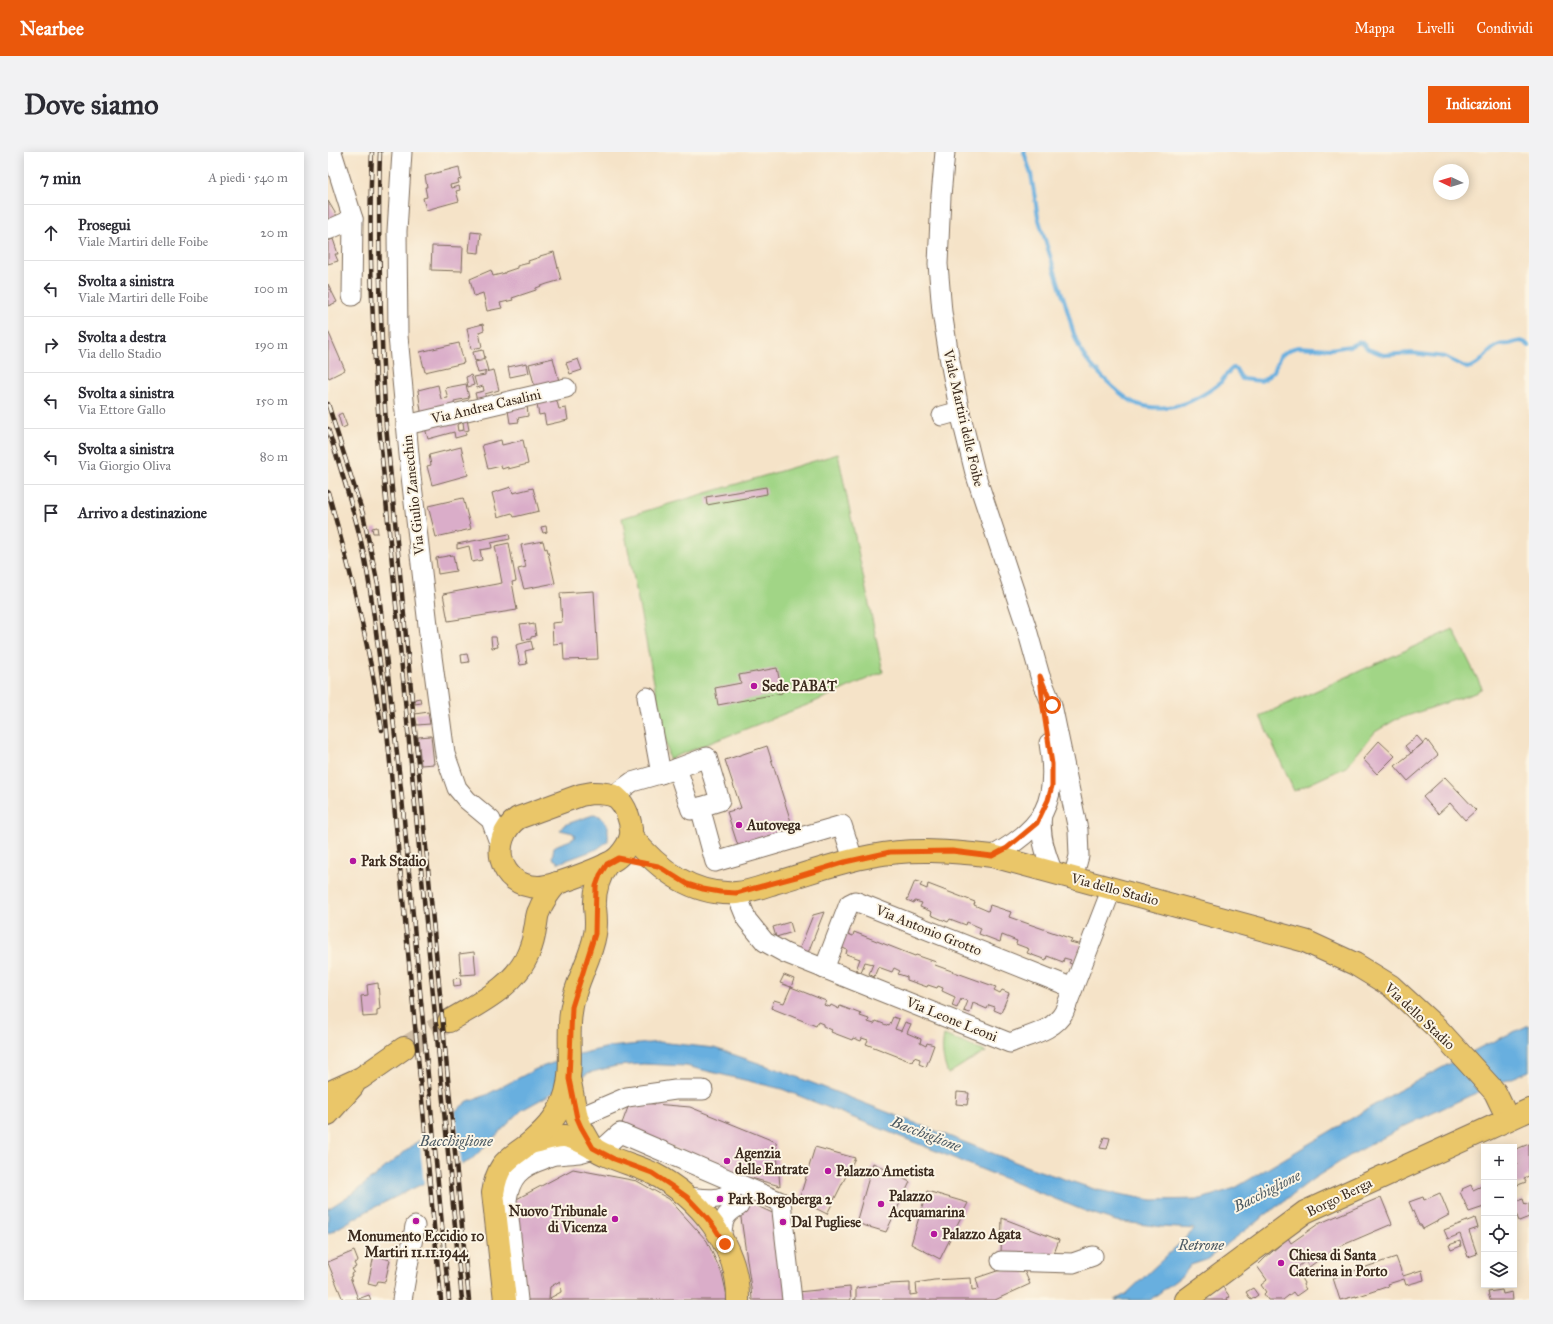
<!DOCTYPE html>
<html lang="it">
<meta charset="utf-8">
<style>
body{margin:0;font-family:"IM FELL Great Primer",serif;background:#f2f2f3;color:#2b2b33}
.controls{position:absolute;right:12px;bottom:12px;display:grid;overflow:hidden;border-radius:0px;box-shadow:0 2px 10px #0003}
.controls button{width:36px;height:36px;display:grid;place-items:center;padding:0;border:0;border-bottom:1px solid #e1e1e2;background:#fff;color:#2b2b33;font:20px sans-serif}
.compass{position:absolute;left:1105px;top:12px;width:36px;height:36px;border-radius:50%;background:#fff;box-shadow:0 2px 10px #0003;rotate:274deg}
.stop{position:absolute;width:12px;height:12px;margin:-9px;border:3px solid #ea580c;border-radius:50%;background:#fff}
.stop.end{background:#ea580c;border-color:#fff;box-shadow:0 1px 4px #0008}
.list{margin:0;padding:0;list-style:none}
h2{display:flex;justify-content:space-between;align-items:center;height:52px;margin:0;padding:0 16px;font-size:17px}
h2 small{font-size:13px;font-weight:400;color:#7c7c81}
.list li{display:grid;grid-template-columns:26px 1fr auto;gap:12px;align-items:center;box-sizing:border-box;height:56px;padding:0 16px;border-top:1px solid #e1e1e2}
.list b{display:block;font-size:15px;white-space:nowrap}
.list p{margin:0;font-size:13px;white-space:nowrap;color:#7c7c81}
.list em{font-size:13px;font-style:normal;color:#7c7c81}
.icon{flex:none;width:22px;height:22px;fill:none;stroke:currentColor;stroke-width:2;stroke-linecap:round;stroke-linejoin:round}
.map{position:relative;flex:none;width:1201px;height:1148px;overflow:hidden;border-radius:0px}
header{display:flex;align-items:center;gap:24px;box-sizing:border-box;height:56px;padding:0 20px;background:#ea580c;color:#fff}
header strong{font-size:19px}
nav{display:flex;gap:22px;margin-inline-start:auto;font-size:14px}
.intro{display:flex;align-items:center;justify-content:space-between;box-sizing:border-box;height:96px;padding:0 24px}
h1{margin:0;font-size:28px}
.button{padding:10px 18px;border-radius:0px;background:#ea580c;color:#fff;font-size:14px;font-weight:700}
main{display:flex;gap:24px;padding:0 24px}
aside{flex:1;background:#fff;border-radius:0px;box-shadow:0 2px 10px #0003}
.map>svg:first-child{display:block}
.green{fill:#a1d586;stroke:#6e8052}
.water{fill:#68afdf;stroke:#526c7e}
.pier{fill:#f5e3c8}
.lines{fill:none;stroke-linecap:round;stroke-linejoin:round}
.stream{stroke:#68afdf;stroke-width:4}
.building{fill:#daadc9;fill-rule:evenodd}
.major-tunnel{stroke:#d0bea6;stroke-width:22;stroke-dasharray:22 11;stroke-linecap:butt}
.minor-casing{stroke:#7c6b5a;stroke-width:21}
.major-casing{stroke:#7c6b5a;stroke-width:24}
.minor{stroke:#fff;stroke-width:19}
.major{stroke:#eac669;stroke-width:22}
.rail-casing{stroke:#3b2a1e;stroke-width:4.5}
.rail{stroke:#fcf5e5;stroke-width:3;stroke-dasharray:9;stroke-linecap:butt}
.route{stroke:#ea580c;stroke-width:5}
.poi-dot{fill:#b5179e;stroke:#fcf5e5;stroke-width:1.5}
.labels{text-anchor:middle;stroke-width:4;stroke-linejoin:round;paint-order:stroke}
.street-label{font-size:14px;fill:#3b2a1e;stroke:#fcf5e5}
.poi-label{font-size:14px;font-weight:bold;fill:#3b2a1e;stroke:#fcf5e5;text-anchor:start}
.water-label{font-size:15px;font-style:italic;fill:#4b5962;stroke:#fcf5e5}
</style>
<header>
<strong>Nearbee</strong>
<nav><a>Mappa</a><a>Livelli</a><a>Condividi</a></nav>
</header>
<div class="intro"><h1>Dove siamo</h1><a class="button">Indicazioni</a></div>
<main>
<aside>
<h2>7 min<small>A piedi · 540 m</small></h2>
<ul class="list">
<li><svg class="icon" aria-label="ahead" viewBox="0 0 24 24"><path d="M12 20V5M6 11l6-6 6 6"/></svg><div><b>Prosegui</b><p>Viale Martiri delle Foibe</p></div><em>20 m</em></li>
<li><svg class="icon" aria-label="left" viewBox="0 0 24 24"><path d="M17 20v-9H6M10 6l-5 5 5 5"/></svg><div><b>Svolta a sinistra</b><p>Viale Martiri delle Foibe</p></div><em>100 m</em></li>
<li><svg class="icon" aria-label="right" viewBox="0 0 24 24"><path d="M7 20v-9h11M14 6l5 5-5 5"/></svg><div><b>Svolta a destra</b><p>Via dello Stadio</p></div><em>190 m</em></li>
<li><svg class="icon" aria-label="left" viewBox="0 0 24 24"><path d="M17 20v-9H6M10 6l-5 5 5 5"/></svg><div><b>Svolta a sinistra</b><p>Via Ettore Gallo</p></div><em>150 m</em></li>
<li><svg class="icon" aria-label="left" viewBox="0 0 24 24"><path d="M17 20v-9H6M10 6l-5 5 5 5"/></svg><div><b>Svolta a sinistra</b><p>Via Giorgio Oliva</p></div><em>80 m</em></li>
<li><svg class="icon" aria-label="arrive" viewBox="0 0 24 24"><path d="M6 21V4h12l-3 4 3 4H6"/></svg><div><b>Arrivo a destinazione</b></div></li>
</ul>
</aside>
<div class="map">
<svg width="1201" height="1148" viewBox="0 0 1201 1148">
<rect width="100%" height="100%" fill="#fcf5e5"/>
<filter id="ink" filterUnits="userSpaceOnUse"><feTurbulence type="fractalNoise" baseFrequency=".025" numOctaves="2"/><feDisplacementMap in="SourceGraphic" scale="8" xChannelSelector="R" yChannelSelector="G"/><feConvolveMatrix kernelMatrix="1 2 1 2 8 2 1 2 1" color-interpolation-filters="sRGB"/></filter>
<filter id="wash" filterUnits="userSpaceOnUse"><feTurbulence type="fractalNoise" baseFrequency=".012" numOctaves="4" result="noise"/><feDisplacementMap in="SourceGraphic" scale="16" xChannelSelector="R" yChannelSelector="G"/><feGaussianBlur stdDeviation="0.9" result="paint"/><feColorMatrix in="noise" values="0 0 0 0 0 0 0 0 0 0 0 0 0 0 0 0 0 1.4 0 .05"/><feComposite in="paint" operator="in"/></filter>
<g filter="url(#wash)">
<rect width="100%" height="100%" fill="#f5e3c8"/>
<g class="green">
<path d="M510 302 555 520 484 551 341 607 294 366Z"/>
<path d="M1125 477 1154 536 1147 541 1067 568 1047 580 1018 615 966 639 932 564Z"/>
<path d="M616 883 658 900 639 910 620 922C615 909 613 898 616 883Z"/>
</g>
<g class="water">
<path d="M265 663 272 664 280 674V689L269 697 231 711 224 706 226 695C233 690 242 690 247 685L245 681 232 678 236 673Z"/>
<path d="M1201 873V919L1141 944 1075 975 1023 1003 985 1027 878 1108 863 1113 855 1123 822 1148H787L798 1142 867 1077 834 1075 788 1069 757 1059 454 937 358 914 315 912 288 914 260 921 194 958 143 1008 41 1058 0 1082V1057L28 1039 140 949 158 943 208 917 247 903 281 895 331 890 386 896 451 918 700 1015 769 1038 824 1048 873 1047 907 1036 1068 940 1155 894Z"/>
</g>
<path class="pier" d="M127 957 134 1015 96 1033 91 985Z"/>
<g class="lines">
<path class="stream" d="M696 0 703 22 710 65 734 142C738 151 739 159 742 168 744 178 748 188 752 197 759 212 794 246 809 252 826 258 849 256 865 248 875 243 885 237 893 230 897 225 900 219 905 216L908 217 914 227 933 229 937 227 946 219 952 204 963 197 970 195 1003 197 1022 194 1033 190 1040 197 1056 203 1084 201 1117 205 1139 216C1154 214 1157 200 1169 194 1172 192 1177 192 1181 192 1189 190 1194 186 1201 194"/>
</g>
<g id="blocks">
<g class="building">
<path d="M131 15 133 27 130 28 131 31 122 33 123 36 131 34 132 38 128 39 131 49 98 58 95 46 99 45 97 35H99L97 24Z"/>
<path d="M0 49 9 64 0 68Z"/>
<path d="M143 80 153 81 151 101 141 100Z"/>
<path d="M5 87 10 102H7L10 109 0 112V89Z"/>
<path d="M104 94 135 95 134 119 103 118Z"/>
<path d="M226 100 233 128 219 132 208 136V138L184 146 185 148 172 151 174 156 159 159 155 141 146 144 142 127 163 118 165 124 177 121V120L189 116V114L201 111 200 109 212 105V104Z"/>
<path d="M0 132 9 150 0 154Z"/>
<path d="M155 172 156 178 151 180 154 195 143 197 139 176Z"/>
<path d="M0 179 17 218 1 226 0 224Z"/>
<path d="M131 191 136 211 97 220 92 200Z"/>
<path d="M155 198 157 206 147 209 145 200Z"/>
<path d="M225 206 232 233 207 236 201 212Z"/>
<path d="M250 207 254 218 242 222 238 211Z"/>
<path d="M157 208 160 219 150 221 147 210Z"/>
<path d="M199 211 201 221 182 225 180 215Z"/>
<path d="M166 218 171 238 157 242 158 250 150 252 147 241 156 239 155 234 149 236 146 225 157 223V220Z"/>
<path d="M143 223 146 233 140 235 138 225Z"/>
<path d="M138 232 141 246 126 249 127 257 94 266 90 238 110 233 113 247 120 246 117 236Z"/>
<path d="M227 242 231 257 238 256 240 268 218 273 216 262 211 263 208 248Z"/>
<path d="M179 252H199L200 264 190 266 191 270 182 271Z"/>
<path d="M14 261 19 274 14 276 10 263Z"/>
<path d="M138 262 141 278 137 279 138 283 127 286 126 280 100 287 96 272ZM135 270 136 278 130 279 129 273Z"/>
<path d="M173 288 174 293 195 288 200 312 180 317V315L174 317 173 314 160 317 154 293Z"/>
<path d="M133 295 140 323 104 333 99 314 103 313 101 303Z"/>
<path d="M183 335 185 341 205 336 211 359 186 365 184 361 170 365 164 341Z"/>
<path d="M438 335 439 342 379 353 378 345Z"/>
<path d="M135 346 143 377 108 385 100 354Z"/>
<path d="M218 374 219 380 215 381 213 375Z"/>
<path d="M49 375 50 381H45L44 376Z"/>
<path d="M181 382 182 387 163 391 164 396 152 398 154 408 144 410 141 394 129 397V392Z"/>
<path d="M215 389 217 397 219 396 227 431 196 437 190 417 198 415 193 393Z"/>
<path d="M181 391 188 429 184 430 189 458 120 469 115 442 174 431 167 394Z"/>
<path d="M125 403 128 419 110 422 108 406Z"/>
<path d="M266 439 270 507 236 508 235 491 225 492 224 471 234 470 232 441Z"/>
<path d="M201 471V473L206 472 208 484 203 485V487L195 488 192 472Z"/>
<path d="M163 485H168L170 495 164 496Z"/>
<path d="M203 489 205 497 197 499 199 512 192 513 188 493Z"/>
<path d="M139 502 141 510 134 511 133 503Z"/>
<path d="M449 516 454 541 390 553 387 536 413 531 411 523Z"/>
<path d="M92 546 93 551 87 552V547Z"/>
<path d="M100 560 102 572 89 573 87 562Z"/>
<path d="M103 584 106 612 93 613 90 585Z"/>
<path d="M1089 584 1095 591 1083 601 1077 594Z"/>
<path d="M1099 588 1110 603 1080 629 1067 614Z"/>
<path d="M1051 589 1067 604 1049 622 1035 607Z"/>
<path d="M439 594 465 676 410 694 399 660 413 656 397 608Z"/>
<path d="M1117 625 1148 658 1137 668 1122 651 1110 662 1095 645Z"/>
<path d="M587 729 594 731 592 734 599 737 600 732 647 750 646 753 660 759 662 753 683 760 681 765 744 787 742 790 754 793 746 813 741 811 743 808 736 806 735 810 719 804 718 808 699 801 701 797 688 792 689 789 674 783 672 790 651 782 653 776 639 770 638 773 622 767 620 770 603 763 604 760 592 755 594 751 587 749 586 751 579 748Z"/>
<path d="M496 760 478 806 469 803 485 763Z"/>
<path d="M462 770 465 780 448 785 445 775Z"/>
<path d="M514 775 522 778 520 782 525 784 526 780 587 804 588 803 608 810 607 813 668 835 666 838 672 841 674 838 681 841 673 861 666 858 667 855 661 853 659 857 645 851 642 861 636 859 640 849 633 847 629 856 624 854 627 845 614 839 615 836 610 834 609 836 600 833 599 835 579 828V825L570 822 572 819 566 816 564 820 550 815 546 825 541 822 545 812 537 810 533 820 528 818 532 807 518 802 519 798 515 796 513 799 506 796Z"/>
<path d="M146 800 148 822 133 823 131 802Z"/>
<path d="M456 823 466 827 463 835 498 849 496 853 502 855 503 853 511 857 512 854 533 862 532 864 541 867 540 870 546 872 548 869 561 874 565 865 571 867 567 877 573 879 577 870 583 872 579 881 593 887 592 891 598 894 599 891 606 893 598 915 591 912 592 907 586 905 584 910 538 892 540 888 534 886 533 889 525 886 524 888 503 880 504 878 495 874V872L490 870 488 874 443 856 446 848 456 851 463 835 452 831Z"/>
<path d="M132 826 133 833 126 834 125 827Z"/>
<path d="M50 831 52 857 49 858V864L35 865 33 844 40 843 39 833Z"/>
<path d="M629 940 641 941 639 953 628 952Z"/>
<path d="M302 950 362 955 448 990 452 1034 416 1024 293 974Z"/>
<path d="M776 985 782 986 779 997 772 996Z"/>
<path d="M1201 992V1024L1196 1026 1198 1030 1190 1033 1186 1022V1013L1189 1012 1186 1006V998Z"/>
<path d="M487 995 527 1006 499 1062 471 1048Z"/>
<path d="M545 1011 582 1030 558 1080 528 1071Z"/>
<path d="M245 1017 309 1029 341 1047 379 1089 394 1122 400 1148H224L222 1146 233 1140 232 1129 222 1135 221 1148H193L183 1050Z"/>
<path d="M1143 1033 1145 1038 1156 1033V1055L1141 1060 1132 1040 1135 1038 1134 1037Z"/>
<path d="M599 1039 640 1051 612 1107 583 1092Z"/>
<path d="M1112 1041 1121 1063 1095 1077 1093 1073H1091L1081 1050 1095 1045 1096 1048Z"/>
<path d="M410 1045 453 1065 460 1148H424L423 1136Z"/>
<path d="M1053 1045 1064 1072 1008 1096 981 1115 977 1109 969 1116 971 1119 969 1120 976 1131 975 1133 978 1137 968 1144 965 1140 955 1148H940L936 1142 938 1140 933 1133 939 1128 929 1114 937 1106 960 1086 963 1091 990 1072Z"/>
<path d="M1195 1047 1197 1053 1201 1051V1065L1191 1069 1186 1057V1050Z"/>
<path d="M674 1066 731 1088 724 1107 673 1104Z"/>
<path d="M1147 1066 1150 1076 1141 1079 1149 1102 1140 1105 1132 1082 1120 1087 1116 1078Z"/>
<path d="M1132 1089 1133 1094 1123 1098 1121 1093Z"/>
<path d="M26 1099 30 1109 26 1111 28 1115 24 1117 26 1120 23 1122 24 1124 22 1125 30 1147 41 1143 43 1148H15L0 1111V1110Z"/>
<path d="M46 1103 62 1108 57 1130 50 1129 48 1134 40 1132Z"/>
<path d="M1068 1105 1075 1124 1094 1118 1096 1128 1078 1133 1076 1127 1060 1132 1061 1134 1028 1145V1144L1012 1148 1005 1126Z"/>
<path d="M695 1116 702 1132 667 1148H525L528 1147V1136L561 1132 582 1131V1143L589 1142 588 1131 606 1128 643 1126 644 1138 651 1137 648 1126 669 1119Z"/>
<path d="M894 1134 902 1145 899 1146 900 1148H874Z"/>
<path d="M522 1135 523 1148H469V1140Z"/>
<path d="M925 1136 930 1143 923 1148 918 1140Z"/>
<path d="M1174 1138 1175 1142 1184 1140 1185 1148H1162L1160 1140Z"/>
</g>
</g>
</g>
<g filter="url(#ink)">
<use href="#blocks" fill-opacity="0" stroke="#7c6b5a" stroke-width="1"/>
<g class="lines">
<path class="major-tunnel" d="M76 896 121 869"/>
<defs>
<g id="minor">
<path d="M4 0 25 67 24 144"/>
<path d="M74 0 69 79 70 184 83 324 101 482 117 602 129 636 139 648 163 668 173 696"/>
<path d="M617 0 613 44 610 112 614 160 621 204 631 256 647 321 698 474 712 524 724 553 750 678 751 704 745 726"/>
<path d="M0 78 25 67"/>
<path d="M614 264 632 259"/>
<path d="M78 273 238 236"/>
<path d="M319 545 333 622"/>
<path d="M287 645 293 638 304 630 342 619 379 605 392 649 363 658 349 616"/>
<path d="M372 655 387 710 514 673 525 707"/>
<path d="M714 662C711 682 717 701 725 720"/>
<path d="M664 704C716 676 731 650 721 591"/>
<path d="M408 741 419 768 437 790 457 801 682 891C701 883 726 879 736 860L784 736"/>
<path d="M496 817 521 752 527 749 745 836"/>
<path d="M257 963 299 945 347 938H375"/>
<path d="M271 1000 292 981 453 1050 464 1148"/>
<path d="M359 1045C374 1046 389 1050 403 1041"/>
<path d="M394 1086C394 1069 396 1062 411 1054"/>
<path d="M673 1109 745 1111 765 1104"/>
<path d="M74 1148 87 1074"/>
<path d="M190 1148 179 1048C182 1025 193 1015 214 1008 218 1006 224 1003 229 1003 242 1001 253 1003 265 996"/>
</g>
<g id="major">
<path d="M264 641C271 641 281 641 288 645 298 653 304 671 303 683 302 690 296 699 291 704 282 714 224 735 210 735 170 734 160 688 190 666L253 643Z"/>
<path d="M303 684C329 716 364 744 408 741 421 740 434 735 446 731 478 722 510 710 543 704 583 696 624 699 664 704L977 789 1027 812 1063 834 1109 876 1167 940 1180 967"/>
<path d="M121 869C151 851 188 834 201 800 204 793 206 785 207 777 209 771 208 764 211 759 215 748 222 739 229 731"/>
<path d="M242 930 249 966 253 975 265 996"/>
<path d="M0 941 33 926 76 896"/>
<path d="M0 962 25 934"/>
<path d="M202 991C213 989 226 983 237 984 253 986 265 998 278 1003 293 1010 309 1014 324 1021 371 1045 411 1094 410 1148"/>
<path d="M177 1148 165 1041C170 1008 181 1008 203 990 219 976 232 962 238 941 246 913 238 883 244 854 248 829 263 807 267 782 269 773 268 764 267 755 266 739 270 726 279 712"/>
<path d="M858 1148 977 1060 1201 958"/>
</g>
</defs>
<use href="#minor" class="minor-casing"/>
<use href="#major" class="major-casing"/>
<use href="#minor" class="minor"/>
<use href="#major" class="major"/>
<defs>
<g id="rail">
<path d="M44 0C40 91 45 183 51 274L134 1148"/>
<path d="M52 0C49 91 53 183 58 274L141 1148"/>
<path d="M0 252 35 362 50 433 74 646 121 1148"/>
<path d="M0 277C13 317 26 357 35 398 44 440 48 483 54 526L113 1148"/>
<path d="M0 340C16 396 31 452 42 509 47 532 50 555 54 578"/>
</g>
</defs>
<use href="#rail" class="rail-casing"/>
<use href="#rail" class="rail"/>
</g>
</g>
<g class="lines" filter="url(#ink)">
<path class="route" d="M397 1092 386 1075 378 1065 359 1045 345 1035 324 1021 286 1007 265 996 253 975 249 966 241 927 244 855 267 782 268 734 272 723 279 712 290 706 330 714 359 732 375 737 392 740 408 741 468 725 517 710 562 700 624 699 664 704 679 696 709 671 720 648 724 634V612L715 555 712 524 724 553"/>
</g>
<g class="poi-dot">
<circle cx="426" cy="534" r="4"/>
<circle cx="411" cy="673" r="4"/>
<circle cx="25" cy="709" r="4"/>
<circle cx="399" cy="1009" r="4"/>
<circle cx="500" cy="1019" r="4"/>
<circle cx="392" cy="1047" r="4"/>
<circle cx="553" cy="1052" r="4"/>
<circle cx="287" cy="1067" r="4"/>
<circle cx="88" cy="1069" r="4"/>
<circle cx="455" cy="1070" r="4"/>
<circle cx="606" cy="1082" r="4"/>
<circle cx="953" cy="1111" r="4"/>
</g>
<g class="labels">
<g class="street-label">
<text transform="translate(158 254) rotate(-13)" y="5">Via Andrea Casalini</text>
<text transform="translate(636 266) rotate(77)" y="5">Viale Martiri delle Foibe</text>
<text transform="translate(85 343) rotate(-96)" y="5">Via Giulio Zanecchin</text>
<text transform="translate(787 737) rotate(15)" y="5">Via dello Stadio</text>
<text transform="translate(601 778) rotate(22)" y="5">Via Antonio Grotto</text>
<text transform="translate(1092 864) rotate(43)" y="5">Via dello Stadio</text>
<text transform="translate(624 867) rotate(22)" y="5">Via Leone Leoni</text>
<text transform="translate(1011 1045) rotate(-26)" y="5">Borgo Berga</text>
</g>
<g class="poi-label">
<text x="434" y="539">Sede PABAT</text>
<text x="419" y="678">Autovega</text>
<text x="33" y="714">Park Stadio</text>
<text x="407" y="1006">Agenzia<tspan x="407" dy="16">delle Entrate</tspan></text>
<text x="508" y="1024">Palazzo Ametista</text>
<text x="561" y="1049">Palazzo<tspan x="561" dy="16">Acquamarina</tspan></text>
<text x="400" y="1052">Park Borgoberga 2</text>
<text x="279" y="1064" text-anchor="end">Nuovo Tribunale<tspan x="279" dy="16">di Vicenza</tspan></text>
<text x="463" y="1075">Dal Pugliese</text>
<text x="614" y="1087">Palazzo Agata</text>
<text x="88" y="1089" text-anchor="middle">Monumento Eccidio 10<tspan x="88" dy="16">Martiri 11.11.1944</tspan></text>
<text x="961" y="1108">Chiesa di Santa<tspan x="961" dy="16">Caterina in Porto</tspan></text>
</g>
<g class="water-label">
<text transform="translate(598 982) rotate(21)" y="5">Bacchiglione</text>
<text x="128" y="994">Bacchiglione</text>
<text transform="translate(939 1039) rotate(-27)" y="5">Bacchiglione</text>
<text x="873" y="1098">Retrone</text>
</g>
</g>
</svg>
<div class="controls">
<button>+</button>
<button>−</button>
<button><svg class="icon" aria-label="locate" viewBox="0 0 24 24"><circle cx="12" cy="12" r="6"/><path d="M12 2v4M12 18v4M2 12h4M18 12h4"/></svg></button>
<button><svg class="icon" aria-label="layers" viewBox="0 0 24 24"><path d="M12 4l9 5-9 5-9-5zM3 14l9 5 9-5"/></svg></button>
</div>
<svg class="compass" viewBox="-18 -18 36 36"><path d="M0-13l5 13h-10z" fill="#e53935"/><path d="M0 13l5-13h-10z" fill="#7c7c81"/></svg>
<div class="stop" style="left:724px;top:553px"></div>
<div class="stop end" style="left:397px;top:1092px"></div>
</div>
</main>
